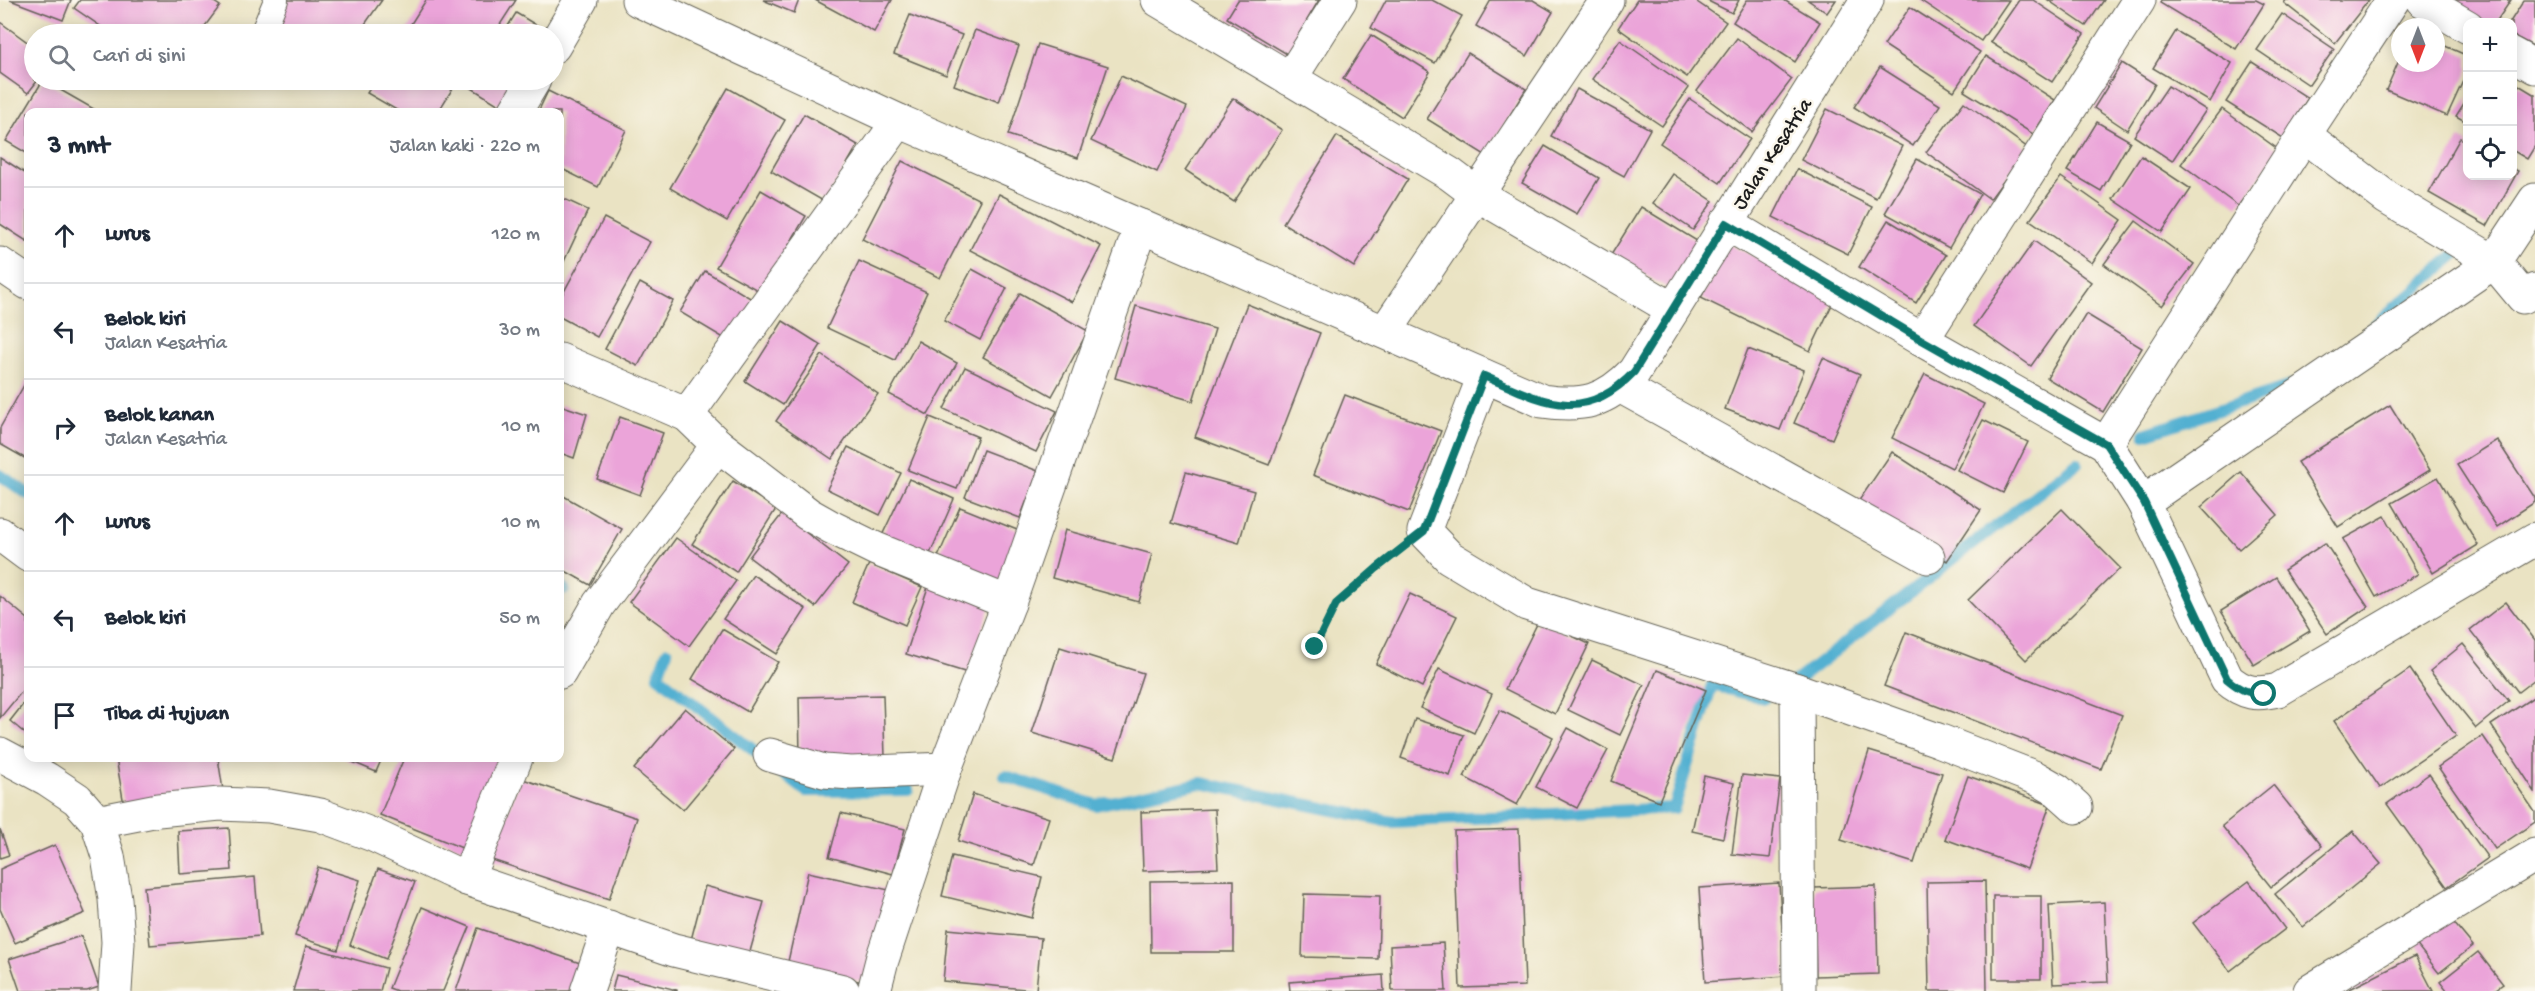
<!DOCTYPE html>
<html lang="id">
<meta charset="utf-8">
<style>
body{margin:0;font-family:"Gochi Hand",sans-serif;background:#f2f2f3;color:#1f2937}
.controls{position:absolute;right:18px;top:18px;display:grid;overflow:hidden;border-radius:12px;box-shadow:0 3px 15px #0003}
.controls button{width:54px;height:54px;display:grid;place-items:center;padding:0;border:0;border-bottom:2px solid #e0e1e3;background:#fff;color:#1f2937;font:30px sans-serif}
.compass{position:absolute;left:2391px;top:18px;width:54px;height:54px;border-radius:50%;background:#fff;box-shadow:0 3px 15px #0003;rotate:180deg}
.stop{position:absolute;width:18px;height:18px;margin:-14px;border:4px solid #0f766e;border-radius:50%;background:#fff}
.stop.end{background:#0f766e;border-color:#fff;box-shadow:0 2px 6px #0008}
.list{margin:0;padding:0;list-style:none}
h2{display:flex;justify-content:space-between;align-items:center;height:78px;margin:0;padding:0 24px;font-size:26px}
h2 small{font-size:20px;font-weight:400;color:#747a83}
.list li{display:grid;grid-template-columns:39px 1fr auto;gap:18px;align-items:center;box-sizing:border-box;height:96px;padding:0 24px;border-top:2px solid #e0e1e3}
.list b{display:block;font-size:22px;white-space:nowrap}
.list p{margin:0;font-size:20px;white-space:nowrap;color:#747a83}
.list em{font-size:20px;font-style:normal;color:#747a83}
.icon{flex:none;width:33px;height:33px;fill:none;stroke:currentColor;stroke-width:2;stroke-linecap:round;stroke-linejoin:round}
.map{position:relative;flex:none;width:2535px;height:991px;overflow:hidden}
.search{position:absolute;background:#fff;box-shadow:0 3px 15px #0003;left:24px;top:24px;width:540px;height:66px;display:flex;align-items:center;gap:15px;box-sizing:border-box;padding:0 21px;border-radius:33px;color:#747a83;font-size:22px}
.panel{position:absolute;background:#fff;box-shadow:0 3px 15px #0003;left:24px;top:108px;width:540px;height:654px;border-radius:12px}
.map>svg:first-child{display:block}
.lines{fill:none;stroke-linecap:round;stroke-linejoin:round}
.stream{stroke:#53b0d1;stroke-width:12}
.building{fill:#eba4d9}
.service-casing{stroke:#646256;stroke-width:26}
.minor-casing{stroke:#646256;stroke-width:35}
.path{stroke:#646256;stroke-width:4;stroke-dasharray:1.5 4.5;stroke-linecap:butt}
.service{stroke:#fff;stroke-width:24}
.minor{stroke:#fff;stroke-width:33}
.route{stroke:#0f766e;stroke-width:8}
.labels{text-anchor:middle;stroke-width:5;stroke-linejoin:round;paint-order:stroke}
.street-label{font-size:21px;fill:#1c1c1c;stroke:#fbf7ec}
</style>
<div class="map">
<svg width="2535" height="991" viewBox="0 0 2535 991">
<rect width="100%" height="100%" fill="#fbf7ec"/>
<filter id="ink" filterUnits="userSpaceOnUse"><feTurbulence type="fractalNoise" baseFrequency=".0167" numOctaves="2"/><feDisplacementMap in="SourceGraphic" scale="12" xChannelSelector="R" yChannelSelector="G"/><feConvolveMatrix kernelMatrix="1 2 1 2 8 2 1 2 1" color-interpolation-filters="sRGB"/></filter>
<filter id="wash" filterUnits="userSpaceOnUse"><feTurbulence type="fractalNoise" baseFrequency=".008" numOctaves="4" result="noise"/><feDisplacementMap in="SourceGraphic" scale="24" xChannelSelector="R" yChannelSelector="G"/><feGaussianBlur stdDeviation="1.35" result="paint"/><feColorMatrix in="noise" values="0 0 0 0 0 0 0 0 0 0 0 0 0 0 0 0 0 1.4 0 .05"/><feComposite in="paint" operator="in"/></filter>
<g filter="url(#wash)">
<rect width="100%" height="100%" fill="#eae3c3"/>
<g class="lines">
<g class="stream">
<path d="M2372 328 2459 251"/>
<path d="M2145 434 2291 386"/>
<path d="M0 475 28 494"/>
<path d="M560 586 564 589"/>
<path d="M667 652 658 676 806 791 908 790"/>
<path d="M1791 685 2077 463"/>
<path d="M1005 776 1096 805 1201 783 1392 822 1674 808 1712 685 1764 698"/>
</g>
</g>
<g id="blocks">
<g class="building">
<path d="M10 0H71L63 20Z"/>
<path d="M80 0H211L220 6 199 34H112L74 8Z"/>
<path d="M288 0H382L358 34H295L274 20Z"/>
<path d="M426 0H516L494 34H414L407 30Z"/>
<path d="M763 0H799L794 13Z"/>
<path d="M815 0H892L874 32Z"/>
<path d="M1238 0H1319L1287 54 1227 18Z"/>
<path d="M1386 0H1432L1462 16 1435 63 1371 28Z"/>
<path d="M1491 0H1533L1553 12 1527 56 1476 26Z"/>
<path d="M1637 0H1694L1726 22 1687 77 1618 28Z"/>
<path d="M1706 0H1739L1732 13Z"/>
<path d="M1747 0H1784L1820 22 1795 62 1733 22Z"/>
<path d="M1808 0H1836L1827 13Z"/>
<path d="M1920 0H2009L1981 41Z"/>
<path d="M2019 0H2033L2084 34 2052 82 1990 42Z"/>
<path d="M2048 0H2104L2086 26Z"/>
<path d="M2161 0H2256L2264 4 2236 49 2160 3Z"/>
<path d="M2286 0H2369L2335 43 2284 3Z"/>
<path d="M2449 0H2511L2496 22H2483Z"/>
<path d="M2524 0H2535V47L2512 35V22H2510Z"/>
<path d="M1910 7 1980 52 1954 91 1884 45Z"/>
<path d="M516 13 551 34H503Z"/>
<path d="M2282 14 2334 49 2309 85 2257 50Z"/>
<path d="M910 15 962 35 946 75 894 54Z"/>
<path d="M0 22 34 47V80H38L28 93 0 73Z"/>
<path d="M975 30 1019 46 999 102 954 85Z"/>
<path d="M2176 31 2232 63 2210 102 2153 68Z"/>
<path d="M1371 35 1430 72 1402 117 1343 79Z"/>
<path d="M1737 38 1792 79 1752 132 1697 91Z"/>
<path d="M1620 40 1689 88 1662 126 1592 79Z"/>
<path d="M2436 42 2468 56V70L2447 116 2386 90 2400 58V63H2436Z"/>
<path d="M1038 44 1108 66 1078 158 1008 135Z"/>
<path d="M1468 53 1526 89 1485 155 1427 119Z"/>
<path d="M1986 56 2055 100 2033 134 1964 91Z"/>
<path d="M2252 62 2308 98 2283 138 2226 102Z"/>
<path d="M2122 63 2155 84 2127 130 2094 108Z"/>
<path d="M1880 67 1940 105 1913 146 1854 107Z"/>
<path d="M1121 76 1187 107 1157 172 1091 141Z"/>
<path d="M43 80 99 112H28V154L6 141Z"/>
<path d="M375 80H458L438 112H400L367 93Z"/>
<path d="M475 80H521L504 108 470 87Z"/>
<path d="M2512 81 2535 95V146L2527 159 2512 150Z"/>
<path d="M2168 86 2206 110 2172 161 2134 136Z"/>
<path d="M728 88 785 120 727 221 670 188Z"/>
<path d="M1577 89 1650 129 1624 176 1551 136Z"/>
<path d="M548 91 626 130 598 187 560 168V112H538Z"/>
<path d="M2468 97V123L2456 116Z"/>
<path d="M1233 98 1282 130 1234 202 1185 170Z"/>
<path d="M1690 99 1750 139 1720 183 1660 143Z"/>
<path d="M1964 102 2028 148 1990 199 1926 152Z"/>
<path d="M1827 109 1902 146 1876 198 1801 160Z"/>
<path d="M2222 109 2279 150 2238 206 2181 164Z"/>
<path d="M804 114 858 145 825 202 771 171Z"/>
<path d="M2097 122 2130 141 2101 191 2067 171Z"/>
<path d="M1337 136 1408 179 1354 267 1283 223Z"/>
<path d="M2460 138 2468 142V176H2512V168L2518 171 2487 226 2429 193Z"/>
<path d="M1545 146 1599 178 1577 214 1522 183Z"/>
<path d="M2141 156 2191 189 2162 232 2113 199Z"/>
<path d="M0 157 28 175V242L0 224Z"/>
<path d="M1917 159 1980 194 1949 248 1885 213Z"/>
<path d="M902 161 980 200 940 278 862 239Z"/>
<path d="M1797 169 1872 207 1848 254 1773 217Z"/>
<path d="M1673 174 1713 201 1693 230 1653 203Z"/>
<path d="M2061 177 2122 220 2092 263 2030 220Z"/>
<path d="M761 190 806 216 761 292 716 267Z"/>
<path d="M999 194 1101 246 1072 302 970 250Z"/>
<path d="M560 197 588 210 560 270Z"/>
<path d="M1641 207 1697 241 1669 289 1611 255Z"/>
<path d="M604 218 650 242 597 337 560 317V299Z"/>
<path d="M1888 220 1946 255 1916 303 1859 267Z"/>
<path d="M2136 221 2194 264 2162 306 2104 264Z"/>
<path d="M2034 241 2091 282 2031 366 1974 326Z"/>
<path d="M1728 244 1836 296 1810 351 1701 298Z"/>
<path d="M859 261 927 292 895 360 827 328Z"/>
<path d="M972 269 1007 288 980 340 944 321Z"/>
<path d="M705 271 757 302 732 343 680 312Z"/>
<path d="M640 283 673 301 638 366 605 349Z"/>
<path d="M1020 293 1088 331 1052 396 983 357Z"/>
<path d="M1247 304 1320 333 1269 465 1195 437Z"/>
<path d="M1136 306 1215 329 1193 401 1115 378Z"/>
<path d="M2086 314 2142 348 2103 412 2047 378Z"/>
<path d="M783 321 821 345 783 405 745 381Z"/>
<path d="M918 341 957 363 928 415 889 394Z"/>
<path d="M1748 349 1804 370 1780 430 1725 409Z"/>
<path d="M822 355 878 394 832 459 776 421Z"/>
<path d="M1823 358 1860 374 1832 439 1794 423Z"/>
<path d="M965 367 1057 411 1036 452 944 409Z"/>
<path d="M1925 374 1984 404 1952 468 1892 438Z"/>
<path d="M28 378V460L0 444V428Z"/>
<path d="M1345 395 1441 431 1409 512 1313 475Z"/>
<path d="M560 405 587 414 574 458 560 453Z"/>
<path d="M2390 405 2430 470 2338 527 2297 462Z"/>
<path d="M620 417 663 433 640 495 597 479Z"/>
<path d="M930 417 978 437 957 489 908 470Z"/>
<path d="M1983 420 2028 442 2003 493 1957 470Z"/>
<path d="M2497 440 2535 498V502L2497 527 2457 465Z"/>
<path d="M848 447 901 473 880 515 827 489Z"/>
<path d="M983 450 1038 471 1020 518 965 497Z"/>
<path d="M1892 452 1981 510 1947 561 1858 502Z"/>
<path d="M1186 472 1254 491 1239 543 1171 523Z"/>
<path d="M2241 472 2278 515 2239 549 2201 507Z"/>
<path d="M2438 477 2478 545 2433 573 2392 503Z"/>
<path d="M909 479 954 499 925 565 878 544Z"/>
<path d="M733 481 776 509 736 572 692 544Z"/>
<path d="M560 494 622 529 590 585 560 568Z"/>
<path d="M960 507 1022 532 996 593 934 566Z"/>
<path d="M2062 509 2120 568 2026 660 1968 600Z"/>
<path d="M782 514 848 565 815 607 749 557Z"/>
<path d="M2385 516 2418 574 2376 597 2343 539Z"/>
<path d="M1065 530 1152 554 1139 602 1052 578Z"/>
<path d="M676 538 736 581 689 646 629 602Z"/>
<path d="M2325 543 2368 607 2327 634 2284 570Z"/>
<path d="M869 564 922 587 905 625 852 602Z"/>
<path d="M753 575 806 609 777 654 723 619Z"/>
<path d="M2276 577 2310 631 2254 665 2221 611Z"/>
<path d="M929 584 991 603 968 673 906 654Z"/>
<path d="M1410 594 1457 616 1422 687 1376 664Z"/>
<path d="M0 596 28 619V684L0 718Z"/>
<path d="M2506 602 2535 640V679L2518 692 2470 630Z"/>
<path d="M1539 620 1589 644 1555 714 1505 689Z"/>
<path d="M722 629 778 662 748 712 692 679Z"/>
<path d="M1906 632 2122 715 2101 769 1884 686Z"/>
<path d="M2463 644 2509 701 2476 728 2430 671Z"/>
<path d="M1060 647 1143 673 1115 758 1032 733Z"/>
<path d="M1592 660 1644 685 1620 735 1568 710Z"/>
<path d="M1439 669 1492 694 1474 733 1420 708Z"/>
<path d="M2410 669 2456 736 2380 788 2334 721Z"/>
<path d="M1657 670 1706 690 1659 801 1611 781Z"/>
<path d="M883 695 885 757 800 759 799 697Z"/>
<path d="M2535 696V792L2491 725Z"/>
<path d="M28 698V736L10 721Z"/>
<path d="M685 708 734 749 683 810 634 769Z"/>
<path d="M1500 710 1553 737 1517 805 1464 777Z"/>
<path d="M1415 719 1464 735 1450 776 1401 758Z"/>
<path d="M1568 728 1608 750 1577 808 1536 787Z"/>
<path d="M2483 736 2535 812V822L2495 849 2438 767Z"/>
<path d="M1869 751 1942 773 1914 863 1841 840Z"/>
<path d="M116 758H218L223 790 124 805Z"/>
<path d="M343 758H382L376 772Z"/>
<path d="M404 758H505L467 850 380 815Z"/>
<path d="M2429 774 2488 858 2447 887 2387 804Z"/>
<path d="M1742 775 1780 779 1770 858 1732 854Z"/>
<path d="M1704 776 1734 783 1723 838 1692 831Z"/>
<path d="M1968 776 2050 805 2027 869 1945 839Z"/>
<path d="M520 778 637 818 609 899 492 860Z"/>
<path d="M2273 785 2322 846 2271 887 2222 826Z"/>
<path d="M973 794 1049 818 1034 865 958 841Z"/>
<path d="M1215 809 1218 868 1143 871 1141 812Z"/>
<path d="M841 813 905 829 893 874 829 857Z"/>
<path d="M229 828 232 870 180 874 178 831Z"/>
<path d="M0 829 9 855 0 858Z"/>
<path d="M1519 829 1525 986 1460 988 1454 831Z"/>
<path d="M2353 831 2381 864 2303 927 2275 894Z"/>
<path d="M55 845 85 913 15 943 0 909V869Z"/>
<path d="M952 856 1042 877 1032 918 942 896Z"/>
<path d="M318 867 360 880 338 950 295 936Z"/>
<path d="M378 869 415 882 386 959 350 945Z"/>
<path d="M808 872 889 890 868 983 787 966Z"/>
<path d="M255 877 260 936 150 945 144 887Z"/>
<path d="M1234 880V952H1151L1150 881Z"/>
<path d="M1985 881 1987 991H1929L1927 882Z"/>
<path d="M2249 881 2285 929 2230 971 2193 923Z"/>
<path d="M1779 883 1785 976 1705 982 1699 888Z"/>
<path d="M705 886 764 902 749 955 691 940Z"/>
<path d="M1876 886 1878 974 1816 976 1814 888Z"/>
<path d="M1304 894 1380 896 1378 959 1302 957Z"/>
<rect x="1993" y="896" width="48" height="83"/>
<path d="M2104 902 2108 982 2053 984 2049 905Z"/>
<path d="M422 907 470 927 443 991H397L389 988Z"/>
<path d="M2449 917 2473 946 2439 973 2415 943Z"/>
<path d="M478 928 583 964 574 991H456Z"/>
<path d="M948 929 1041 938 1036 990 943 981Z"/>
<path d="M81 936 99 987 87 991H20L9 959Z"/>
<path d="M1443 943 1446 991H1392L1390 946Z"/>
<path d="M306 946 386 968 380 991H293Z"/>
<path d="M2478 952 2503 984 2493 991H2447L2440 982Z"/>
<path d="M2415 956 2433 991H2346Z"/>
<path d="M616 975 677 990V991H612Z"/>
<path d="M1383 975 1384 991H1290L1289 982Z"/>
</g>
</g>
</g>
<g filter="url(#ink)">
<use href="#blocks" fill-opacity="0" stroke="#646256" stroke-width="1.5"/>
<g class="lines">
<defs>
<path id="service" d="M262 34 276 0"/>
<g id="minor">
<path d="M638 0 899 121 1542 401C1583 407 1605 402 1634 372L1867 0"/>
<path d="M1158 0 1450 174 1478 195 1671 308"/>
<path d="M2422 0 2468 27"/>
<path d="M554 46 581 0"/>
<path d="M2512 54 2535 67"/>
<path d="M1290 79 1340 0"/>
<path d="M515 112 534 80"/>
<path d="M2304 135 2387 198 2494 262 2535 200"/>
<path d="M1726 223 1922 340 2106 444 2143 502 2227 679C2244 694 2257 695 2278 690L2535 539"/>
<path d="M0 264 28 283"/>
<path d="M1385 332 1607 0"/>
<path d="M1922 340 2139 0"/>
<path d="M560 360 687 415 718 445 808 514 831 527 876 549 1009 603"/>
<path d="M1484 376 1424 531 1449 557 1527 604 1797 690 1938 740 2036 778 2057 790 2076 807"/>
<path d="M1620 386 1928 557"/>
<path d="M687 415 899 121"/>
<path d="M2106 444 2304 135 2393 0"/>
<path d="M2143 502 2494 262 2523 297 2535 290"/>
<path d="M0 534 28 555"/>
<path d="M560 672 599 604 718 445"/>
<path d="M1797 690 1799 991"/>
<path d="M0 754 47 779 77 799 97 822 108 856 115 899 118 942 115 991"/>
<path d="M770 755 824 771 851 773 945 769"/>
<path d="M97 822 158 810 220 804 269 806 320 815 373 835 467 879 674 950 843 991"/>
<path d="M467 879 516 758"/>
<path d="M587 991 609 927"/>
<path d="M874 991 882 960 945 769 1009 603 1141 226"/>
<path d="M2310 991 2535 855"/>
</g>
</defs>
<use href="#service" class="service-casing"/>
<use href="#minor" class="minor-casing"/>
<path class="path" d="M1315 647 1336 605 1395 554"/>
<use href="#service" class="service"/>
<use href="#minor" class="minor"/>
</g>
</g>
<g class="lines" filter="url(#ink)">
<path class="route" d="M1315 647 1336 604 1377 568 1424 531 1484 376C1542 401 1582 426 1634 372L1726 223 1922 340 2106 444 2144 502 2227 679C2239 689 2248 694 2264 694"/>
</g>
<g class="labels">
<g class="street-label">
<text transform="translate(1771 153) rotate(-57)" y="7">Jalan Kesatria</text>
</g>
</g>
</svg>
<div class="controls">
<button>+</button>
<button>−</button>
<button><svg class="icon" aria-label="locate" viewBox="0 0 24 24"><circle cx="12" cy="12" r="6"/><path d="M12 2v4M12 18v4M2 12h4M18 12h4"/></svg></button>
</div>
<svg class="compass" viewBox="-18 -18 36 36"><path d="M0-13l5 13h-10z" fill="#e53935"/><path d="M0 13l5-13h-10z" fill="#747a83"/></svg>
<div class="stop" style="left:2264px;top:694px"></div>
<div class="stop end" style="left:1315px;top:647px"></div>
<div class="search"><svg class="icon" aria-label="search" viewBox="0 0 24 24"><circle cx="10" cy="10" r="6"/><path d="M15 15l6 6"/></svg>Cari di sini</div>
<section class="panel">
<h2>3 mnt<small>Jalan kaki · 220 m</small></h2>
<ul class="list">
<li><svg class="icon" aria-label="ahead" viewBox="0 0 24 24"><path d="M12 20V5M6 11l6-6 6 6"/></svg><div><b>Lurus</b></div><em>120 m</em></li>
<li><svg class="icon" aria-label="left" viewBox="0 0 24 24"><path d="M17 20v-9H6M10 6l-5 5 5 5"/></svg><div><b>Belok kiri</b><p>Jalan Kesatria</p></div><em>30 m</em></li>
<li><svg class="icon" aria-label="right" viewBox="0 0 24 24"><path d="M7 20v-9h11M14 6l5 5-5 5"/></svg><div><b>Belok kanan</b><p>Jalan Kesatria</p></div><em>10 m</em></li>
<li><svg class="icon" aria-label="ahead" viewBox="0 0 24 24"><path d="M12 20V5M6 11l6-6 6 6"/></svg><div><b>Lurus</b></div><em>10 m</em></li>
<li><svg class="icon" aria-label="left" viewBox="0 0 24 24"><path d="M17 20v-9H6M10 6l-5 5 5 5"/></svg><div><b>Belok kiri</b></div><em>50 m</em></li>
<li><svg class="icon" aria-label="arrive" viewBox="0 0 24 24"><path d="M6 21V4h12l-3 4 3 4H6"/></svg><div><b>Tiba di tujuan</b></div></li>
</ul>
</section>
</div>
